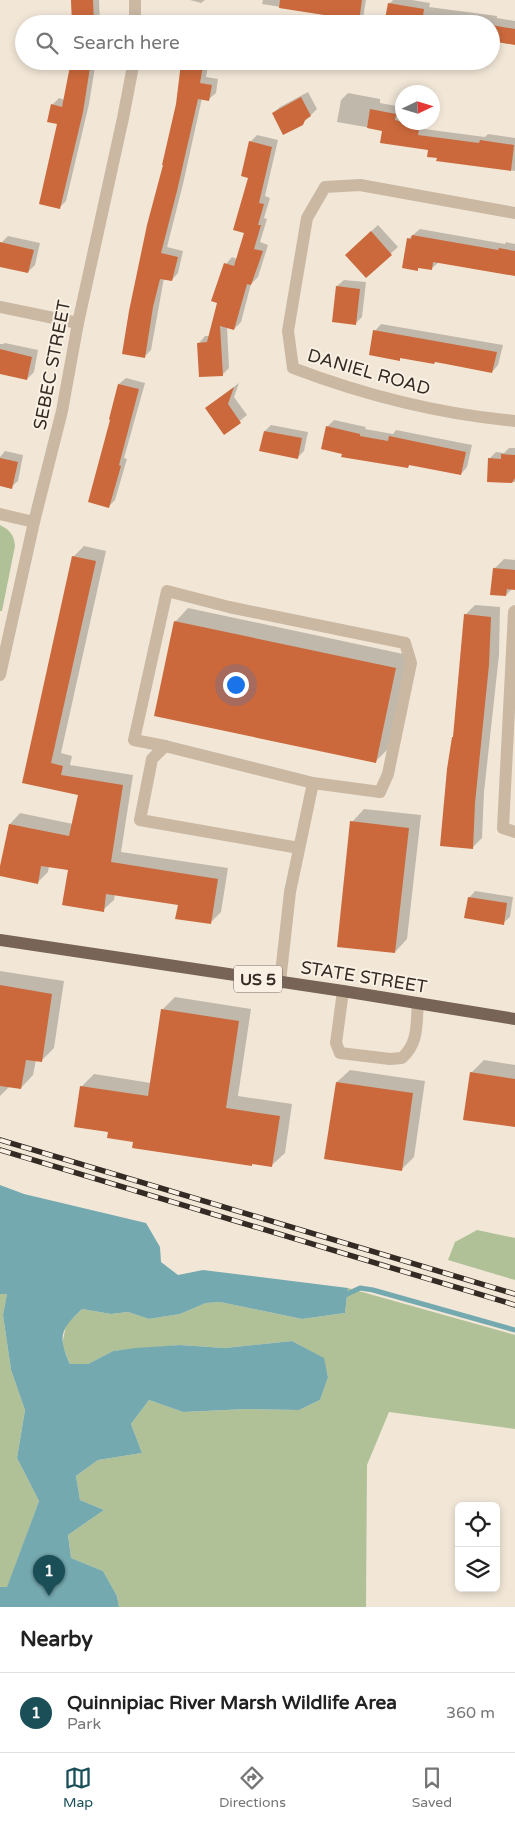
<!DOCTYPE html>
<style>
body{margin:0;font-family:"Varela Round",sans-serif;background:#f2f2f2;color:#222}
.controls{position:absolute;right:15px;bottom:15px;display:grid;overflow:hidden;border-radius:8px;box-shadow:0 2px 8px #0003}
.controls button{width:45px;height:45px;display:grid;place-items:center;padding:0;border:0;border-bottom:1px solid #e0e0e0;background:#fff;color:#222;font:25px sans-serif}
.compass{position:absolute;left:395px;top:85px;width:45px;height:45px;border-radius:50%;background:#fff;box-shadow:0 2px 8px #0003;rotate:86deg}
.you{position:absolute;left:235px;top:684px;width:18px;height:18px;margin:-12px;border:4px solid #fff;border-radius:50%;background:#1a73e8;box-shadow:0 0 0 8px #1a73e833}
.badge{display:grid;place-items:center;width:32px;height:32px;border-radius:50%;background:#1a4f58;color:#fff;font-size:16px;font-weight:700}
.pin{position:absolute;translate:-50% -41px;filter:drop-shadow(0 1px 2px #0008)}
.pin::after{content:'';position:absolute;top:26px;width:18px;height:15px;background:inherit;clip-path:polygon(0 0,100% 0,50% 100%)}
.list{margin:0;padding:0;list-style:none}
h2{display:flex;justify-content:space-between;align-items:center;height:65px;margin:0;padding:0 20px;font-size:21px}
h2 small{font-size:16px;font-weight:400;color:#767676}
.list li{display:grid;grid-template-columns:32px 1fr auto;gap:15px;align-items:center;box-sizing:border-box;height:80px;padding:0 20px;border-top:1px solid #e0e0e0}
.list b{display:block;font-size:19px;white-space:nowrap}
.list p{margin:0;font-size:16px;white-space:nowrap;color:#767676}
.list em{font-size:16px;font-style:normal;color:#767676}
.icon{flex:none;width:28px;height:28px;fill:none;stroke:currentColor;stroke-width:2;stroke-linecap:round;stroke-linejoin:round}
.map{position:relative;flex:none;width:515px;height:1607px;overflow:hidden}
.search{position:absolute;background:#fff;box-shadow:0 2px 8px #0003;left:15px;right:15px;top:15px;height:55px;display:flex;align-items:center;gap:12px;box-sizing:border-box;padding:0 18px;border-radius:28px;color:#767676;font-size:19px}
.sheet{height:145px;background:#fff}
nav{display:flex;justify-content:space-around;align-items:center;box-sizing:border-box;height:70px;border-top:1px solid #e0e0e0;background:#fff;font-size:14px;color:#767676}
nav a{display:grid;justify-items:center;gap:2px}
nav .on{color:#1a4f58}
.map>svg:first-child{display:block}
.green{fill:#b0c197}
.water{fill:#75a9b0}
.shadow{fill:#0003}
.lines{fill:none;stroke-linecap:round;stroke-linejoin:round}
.stream{stroke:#75a9b0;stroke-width:5}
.building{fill:#cb693c}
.minor{stroke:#cab8a3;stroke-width:12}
.major{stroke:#786456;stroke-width:12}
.rail-casing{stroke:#352b25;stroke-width:5.5}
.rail{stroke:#faf1e4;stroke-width:4;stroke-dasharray:11;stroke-linecap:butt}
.labels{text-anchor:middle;stroke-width:4;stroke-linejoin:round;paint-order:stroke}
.shield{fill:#faf1e4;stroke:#70665e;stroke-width:1}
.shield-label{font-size:16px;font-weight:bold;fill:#352b25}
.street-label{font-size:18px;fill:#352b25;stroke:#faf1e4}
</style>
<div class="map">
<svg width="515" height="1607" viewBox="0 0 515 1607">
<rect width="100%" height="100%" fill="#f2e7d7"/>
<g class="green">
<path d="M0 525C10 530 14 535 15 546L2 611H0Z"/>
<path d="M477 1230 515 1238V1280L448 1260 455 1242Z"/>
<path d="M348 1288 515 1335V1429L389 1412 367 1465 366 1607H119L117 1596 103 1571 71 1558 68 1535 104 1510 80 1500 76 1476 98 1460 142 1453 131 1424 149 1400 183 1412 247 1409 299 1410 320 1400 328 1376 323 1358 292 1341 225 1348 180 1345 113 1351 88 1364H70L62 1345 66 1325 82 1309 111 1314 128 1312 149 1319 180 1314 206 1303 220 1302 302 1319 345 1313Z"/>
<path d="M0 1294H7L3 1315 11 1370 25 1410 17 1458 39 1501 0 1607Z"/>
</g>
<path class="water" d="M0 1185 24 1194 146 1223 160 1247 161 1262 178 1275 203 1270 348 1288 345 1313 302 1319 220 1302 206 1303 180 1314 149 1319 128 1312 111 1314 82 1309C61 1329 57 1336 70 1364H88L113 1351 136 1348 180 1345 225 1348 292 1341 324 1358 328 1377 320 1400 299 1410 247 1409 183 1412 149 1400 131 1424 142 1453 98 1460 76 1476 80 1500 104 1510 68 1535 71 1558 103 1571 117 1596 119 1607H0V1587H7L39 1501 17 1458 25 1410 11 1370 3 1315 7 1294H0Z"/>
<g class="shadow">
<path d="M71 0H99L100 24H73Z"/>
<path d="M190 0H205L201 3Z"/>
<path d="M263 0H366L362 24H329L330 16 325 14 262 4Z"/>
<path d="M393 0H412L430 3 429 7 497 16V18L515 21V44L494 40 491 51V24H386L389 4Z"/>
<path d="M72 61H96L89 104 66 201 59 208V123L52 105 59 98 65 100Z"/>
<path d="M185 61H209L206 77 218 79 216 93 209 99 202 98 183 184 167 247 183 251 178 273 172 280 164 278 151 350 144 357 165 164 177 105 183 63Z"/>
<path d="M308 92 317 109 302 124 273 113 280 107Z"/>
<path d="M348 93 380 99V103L402 107V122H425L424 129 485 137 488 134 515 138V171L438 160V157L429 149 383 130 337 122 341 100Z"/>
<path d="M257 135 278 140 265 196 270 198 264 218 267 219 260 242 268 245 258 277 251 284 241 322 234 329 227 327 229 368 222 375 199 343 205 336H210L226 264 232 257 237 259 246 232 250 177V142Z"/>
<path d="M378 225 398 247 366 276 353 248Z"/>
<path d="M420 229 505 244 506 242 515 244V275L439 262 432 268 420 267 417 269 408 239Z"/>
<path d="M8 236 40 243 35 265 28 272 0 265 1 243Z"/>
<path d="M344 280 366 282 362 317 356 323 337 286Z"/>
<path d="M381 324 503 345 498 365 492 372 436 361 402 357 399 359 375 331Z"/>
<path d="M5 343 38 350 34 372 27 379 0 373V344H3Z"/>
<path d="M126 378 145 383 124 458 127 459 115 500 109 506 119 384Z"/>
<path d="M239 383 234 397 247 415 224 434 206 408Z"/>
<path d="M334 420 366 427 365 429 393 434 396 430 472 445 467 467 461 474 410 464 408 467 322 448 328 426Z"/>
<path d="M271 425 308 432 304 451 297 458 265 431Z"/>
<path d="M509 448H515V482L488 481 489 459 496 452 504 453Z"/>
<path d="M5 451 23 455 18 481 11 487 0 485V457Z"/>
<path d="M84 546 106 551 61 753 72 756 70 765 133 775 121 852 228 868 221 912 210 923 179 904 115 894 114 900 103 910 69 869 49 866 48 872 37 883 0 875 10 824 20 813 73 824 80 794 24 782 73 557Z"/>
<path d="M504 559 515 560V589H512L506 595 494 569Z"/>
<path d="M475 605 500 607 499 655 484 792 482 838 472 848 455 736 465 615Z"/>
<path d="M188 608 408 655 388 749 375 762 156 715 176 621Z"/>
<path d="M364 809 421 815 407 939 395 952 352 822Z"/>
<path d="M475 891 513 897 510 917 503 923 469 898Z"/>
<path d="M0 971 64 981 54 1048 41 1061 36 1060 33 1075 21 1088 10 1086 0 1096Z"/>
<path d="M175 997 251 1009 238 1096 292 1104 285 1153 272 1165 254 1162 252 1164 134 1141 109 1131 81 1087 94 1074 151 1083 162 1010Z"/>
<path d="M484 1060 515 1065V1126L471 1073Z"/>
<path d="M350 1070 425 1081 414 1157 401 1170 337 1082Z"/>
</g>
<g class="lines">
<path class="stream" d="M341 1297 360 1288 373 1290 515 1330"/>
</g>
<g class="building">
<path d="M71 0H93L94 24H72Z"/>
<path d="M280 0H362L359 21 344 19 343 24H328V17L324 16V15L279 8Z"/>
<path d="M388 3 424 9 422 24H384Z"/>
<path d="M491 25 515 29V45L491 41Z"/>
<path d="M71 61H91L83 112 60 209 39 204 57 124 47 122 51 104 62 107Z"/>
<path d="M181 63 203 66 200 83 212 85 209 101 198 99 177 191 161 253 178 257 172 281 160 279 153 307 145 358 122 354 129 311 147 225 163 165H162L176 104Z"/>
<path d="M301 97 311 116 305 120 303 125 283 135 272 113Z"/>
<path d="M370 109 396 114 395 120 402 122 420 124 418 135 479 143 480 140 514 145 511 171 436 161 437 158 427 157 428 150 380 143 382 131 367 128Z"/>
<path d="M249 141 272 147 259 203 264 204 258 225H261L254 249 263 251 251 285 247 284 234 330 220 326 223 376 199 377 197 343 207 342 217 303 211 301 224 263 234 266 244 233 233 230 248 178 241 176Z"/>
<path d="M371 231 392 255 366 278 345 255Z"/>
<path d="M412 235 498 250 499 248 515 251V276L433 262 432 270 418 268V271L402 268 407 238 411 239Z"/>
<path d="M0 242 34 250 28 273 0 267Z"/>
<path d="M336 286 360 289 356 325 332 322Z"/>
<path d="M373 330 497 352 492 373 446 364 435 362 434 364 400 358V361L369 355Z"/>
<path d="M0 349 32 357 27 380 0 374Z"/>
<path d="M118 384 139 389 119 465 121 466 109 508 88 502 110 420 109 419Z"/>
<path d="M234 387 228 404 241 423 224 435 205 408Z"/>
<path d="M326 426 360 434V436L388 441 389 436 466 452 461 475 409 465 408 468 341 457 342 454 321 449Z"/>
<path d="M264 431 302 438 298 459 259 451Z"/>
<path d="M501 454 515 455V478L512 483 487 482 488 458 501 459Z"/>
<path d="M0 458 18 462 12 489 0 486Z"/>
<path d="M72 556 96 561 51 763 63 766 61 775 123 785 111 862 218 879 211 924 175 919 178 905 106 894 104 912 62 905 68 870 41 866 38 884 0 876V866L9 824 69 836 78 795 22 783Z"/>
<path d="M493 568 515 570V590L507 589 506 596 490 595Z"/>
<path d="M464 614 491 617 489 665 475 803 473 849 440 846 447 769 452 737H453Z"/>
<path d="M174 621 396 668 376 763 154 716Z"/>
<path d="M350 821 409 828 395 953 337 947Z"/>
<path d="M468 897 507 903 504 925 464 918Z"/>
<path d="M0 985 52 994 42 1062 26 1060 21 1089 0 1086Z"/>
<path d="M161 1009 239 1021 226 1108 280 1116 272 1167 252 1164V1166L132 1148 133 1142 107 1138 108 1132 74 1127 80 1086 148 1096Z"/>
<path d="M470 1072 515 1079V1127L463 1120Z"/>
<path d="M336 1082 413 1093 402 1171 324 1159Z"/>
</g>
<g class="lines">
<g class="minor">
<path d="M135 0V24"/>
<path d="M515 213 360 185 325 187 307 218 288 331 293 368C364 395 439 414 515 421"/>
<path d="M0 307 78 323"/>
<path d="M0 514 34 522"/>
<path d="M515 611 514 612 503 828 515 832"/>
<path d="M0 675 34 522 62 411 78 323 123 118 134 61"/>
<path d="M165 746 134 740 167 591 229 607 405 643 411 663 388 774 380 792 313 783 290 892 280 982"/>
<path d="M299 848 140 820 152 759 165 746 313 783"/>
<path d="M343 991 336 1043 340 1053 390 1059 402 1058C419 1042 416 1025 418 1003"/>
</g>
<path class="major" d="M0 940 343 991 515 1019"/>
<defs>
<g id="rail">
<path d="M0 1140 515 1294"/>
<path d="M0 1150 515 1305"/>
</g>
</defs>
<use href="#rail" class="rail-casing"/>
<use href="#rail" class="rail"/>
</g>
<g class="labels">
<rect class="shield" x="234" y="965.5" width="48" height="27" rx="4"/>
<g class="shield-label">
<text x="258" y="985">US 5</text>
</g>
<g class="street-label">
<text transform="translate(52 365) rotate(-79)" y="6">SEBEC STREET</text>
<text transform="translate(369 372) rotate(16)" y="6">DANIEL ROAD</text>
<text transform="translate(364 977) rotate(9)" y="6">STATE STREET</text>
</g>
</g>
</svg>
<div class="controls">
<button><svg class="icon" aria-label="locate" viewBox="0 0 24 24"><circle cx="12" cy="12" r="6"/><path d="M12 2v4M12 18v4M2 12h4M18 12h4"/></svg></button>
<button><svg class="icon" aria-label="layers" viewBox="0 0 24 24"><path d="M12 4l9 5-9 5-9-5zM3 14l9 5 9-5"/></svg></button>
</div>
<svg class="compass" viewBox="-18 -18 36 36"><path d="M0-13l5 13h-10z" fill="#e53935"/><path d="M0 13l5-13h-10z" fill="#767676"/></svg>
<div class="you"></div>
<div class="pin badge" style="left:49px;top:1596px">1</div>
<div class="search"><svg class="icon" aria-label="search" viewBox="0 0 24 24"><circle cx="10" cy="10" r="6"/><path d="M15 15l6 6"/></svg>Search here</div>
</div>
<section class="sheet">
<h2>Nearby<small></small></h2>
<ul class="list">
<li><span class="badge">1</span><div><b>Quinnipiac River Marsh Wildlife Area</b><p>Park</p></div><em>360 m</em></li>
</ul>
</section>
<nav>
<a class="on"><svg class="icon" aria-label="map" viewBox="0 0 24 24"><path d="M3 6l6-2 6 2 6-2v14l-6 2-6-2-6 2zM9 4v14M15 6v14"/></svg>Map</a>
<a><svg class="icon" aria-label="directions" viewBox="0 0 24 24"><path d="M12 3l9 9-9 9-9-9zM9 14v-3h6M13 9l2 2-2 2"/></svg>Directions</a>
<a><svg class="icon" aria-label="saved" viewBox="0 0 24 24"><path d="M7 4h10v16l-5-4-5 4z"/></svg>Saved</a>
</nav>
